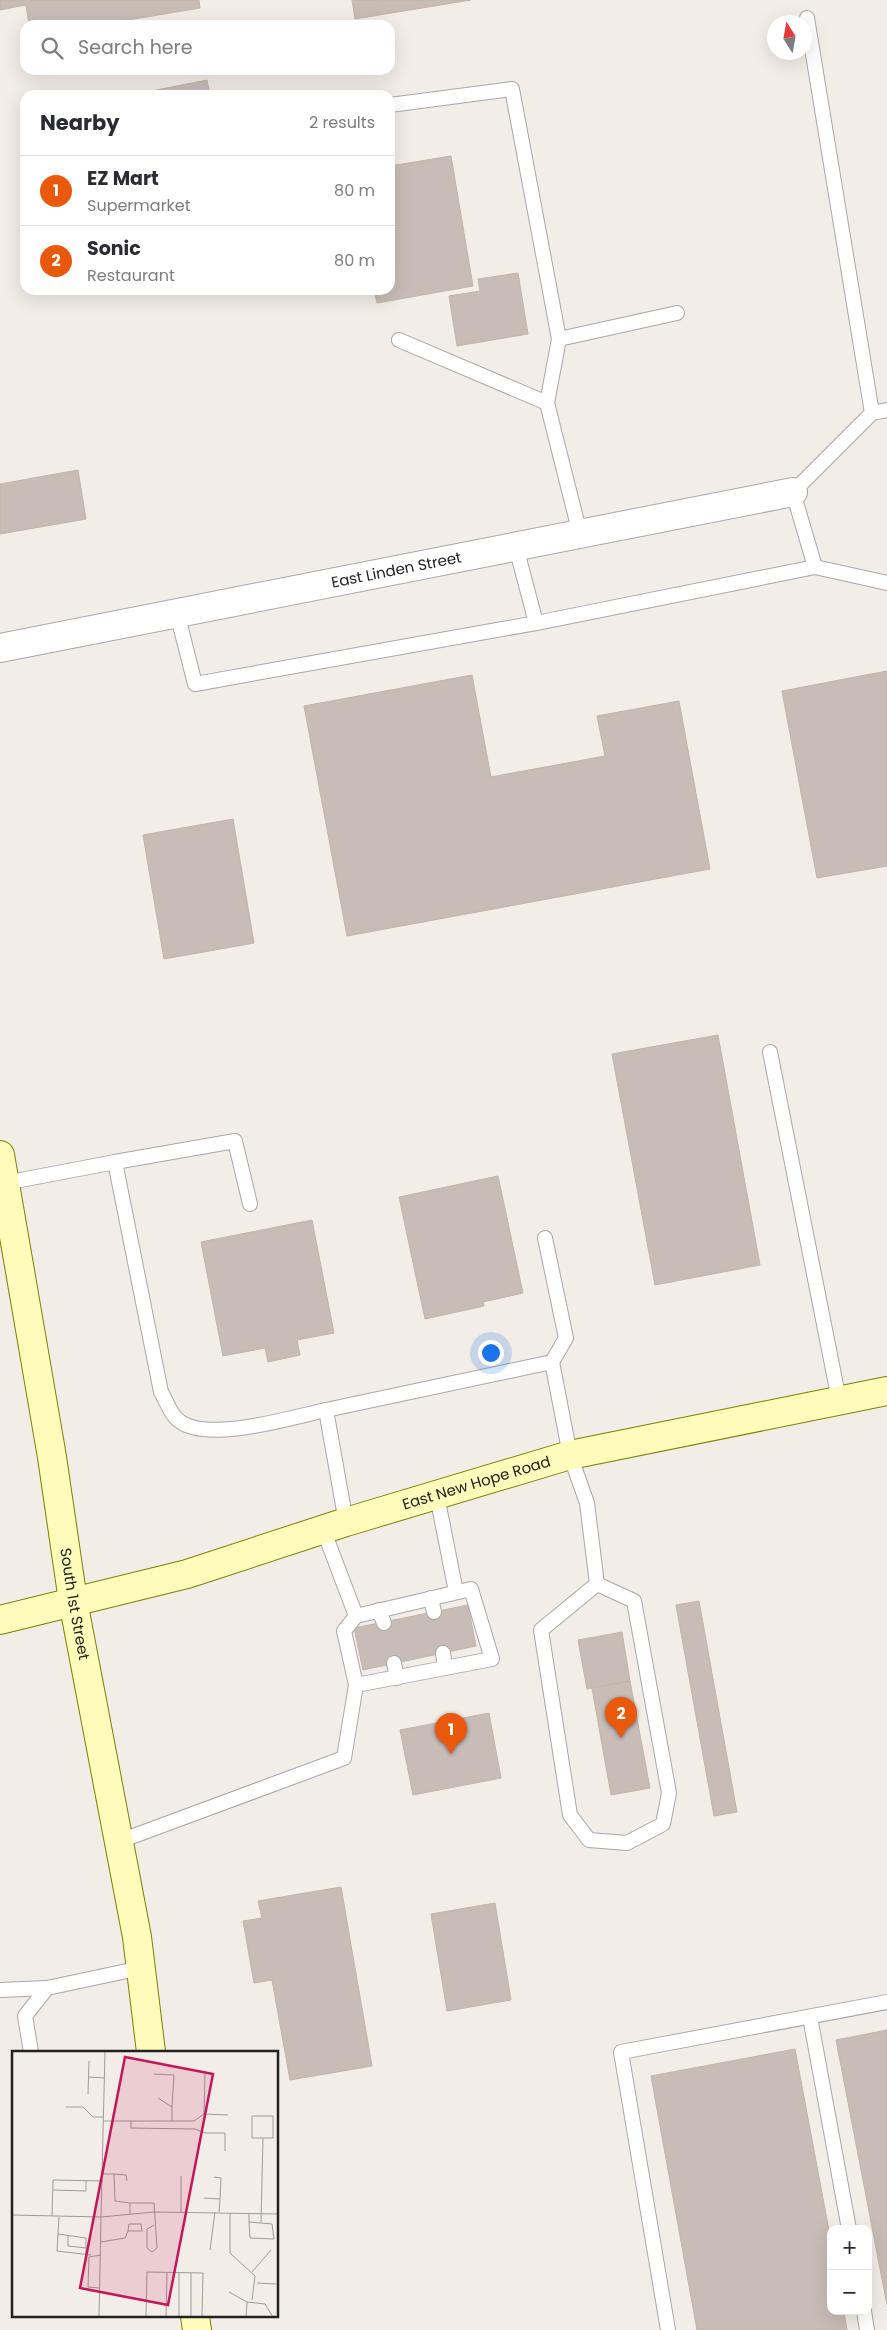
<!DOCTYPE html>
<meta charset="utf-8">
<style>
body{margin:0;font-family:Poppins,sans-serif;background:#f2f2f3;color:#2b2b33}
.controls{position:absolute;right:15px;bottom:15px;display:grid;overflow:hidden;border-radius:10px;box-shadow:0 5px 20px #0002}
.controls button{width:45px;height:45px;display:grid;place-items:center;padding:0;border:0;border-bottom:1px solid #e1e1e2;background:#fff;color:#2b2b33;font:25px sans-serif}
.compass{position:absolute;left:767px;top:15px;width:45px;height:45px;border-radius:50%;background:#fff;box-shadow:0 5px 20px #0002;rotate:349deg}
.you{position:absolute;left:490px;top:1352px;width:18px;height:18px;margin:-12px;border:4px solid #fff;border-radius:50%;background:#1a73e8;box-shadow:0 0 0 8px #1a73e833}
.badge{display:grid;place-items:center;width:32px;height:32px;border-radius:50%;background:#ea580c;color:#fff;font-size:16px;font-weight:700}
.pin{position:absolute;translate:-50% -41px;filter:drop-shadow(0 1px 2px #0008)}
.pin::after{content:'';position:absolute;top:26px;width:18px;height:15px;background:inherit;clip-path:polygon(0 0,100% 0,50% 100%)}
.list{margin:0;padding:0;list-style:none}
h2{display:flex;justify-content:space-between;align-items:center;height:65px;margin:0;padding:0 20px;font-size:21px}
h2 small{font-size:16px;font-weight:400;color:#7c7c81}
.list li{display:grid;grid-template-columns:32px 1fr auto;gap:15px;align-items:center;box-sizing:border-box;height:70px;padding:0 20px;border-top:1px solid #e1e1e2}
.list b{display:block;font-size:19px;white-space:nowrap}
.list p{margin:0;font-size:16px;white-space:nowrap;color:#7c7c81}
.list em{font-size:16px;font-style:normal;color:#7c7c81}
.icon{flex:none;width:28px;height:28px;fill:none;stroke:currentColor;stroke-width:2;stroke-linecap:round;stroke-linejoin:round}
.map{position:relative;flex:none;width:887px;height:2330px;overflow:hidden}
.search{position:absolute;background:#fff;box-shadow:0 5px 20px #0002;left:20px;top:20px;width:375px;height:55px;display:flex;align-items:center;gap:12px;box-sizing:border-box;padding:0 18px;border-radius:15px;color:#7c7c81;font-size:19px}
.panel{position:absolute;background:#fff;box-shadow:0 5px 20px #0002;left:20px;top:90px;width:375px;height:205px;border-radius:15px}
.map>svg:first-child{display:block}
.building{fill:#c7bdb6;stroke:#c4b3a8}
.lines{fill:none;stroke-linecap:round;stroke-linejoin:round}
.lane-casing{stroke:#a8a8a8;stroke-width:16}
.street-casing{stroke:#a8a8a8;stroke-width:30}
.secondary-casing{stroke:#7a8000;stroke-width:30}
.lane{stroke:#fff;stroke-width:14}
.street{stroke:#fff;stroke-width:28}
.secondary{stroke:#fdfcba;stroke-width:28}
.labels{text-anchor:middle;stroke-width:5;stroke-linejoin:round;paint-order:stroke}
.street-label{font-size:15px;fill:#212121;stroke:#fff}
.inset-road{fill:none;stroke:#9e9b98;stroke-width:1}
.view{fill:#c2185b;fill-opacity:0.15;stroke:#c2185b;stroke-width:2.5}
.inset-edge{fill:none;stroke:#212121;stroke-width:2.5}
</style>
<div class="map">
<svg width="887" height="2330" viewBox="0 0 887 2330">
<rect width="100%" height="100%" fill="#f2ede7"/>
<g class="building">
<path d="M0 0H199L200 8 98 25H29L26 5 0 10Z"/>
<path d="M352 0H471L355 19Z"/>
<path d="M207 80 210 95H131Z"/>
<path d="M451 156 473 286 377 303 374 290H390V166Z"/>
<path d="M518 273 528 334 457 346 449 296 480 291 478 279Z"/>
<path d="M78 470 86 519 0 534V484Z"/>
<path d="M887 671V866L817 878 782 691Z"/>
<path d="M472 675 491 777 605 756 597 716 679 701 710 869 347 936 304 706Z"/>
<path d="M233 819 254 943 164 959 143 835Z"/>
<path d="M718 1035 760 1265 655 1285 612 1054Z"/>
<path d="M498 1176 523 1293 483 1302 484 1306 425 1319 399 1197Z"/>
<path d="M312 1220 334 1333 297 1340 300 1355 268 1362 265 1348 223 1356 201 1242Z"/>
<path d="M699 1601 737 1812 714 1816 676 1605Z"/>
<path d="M468 1605 476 1646 363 1670 354 1628Z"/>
<path d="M622 1632 630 1681 587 1689 578 1640Z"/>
<path d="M630 1681 650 1788 611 1795 592 1688Z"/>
<path d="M489 1713 501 1778 413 1795 400 1730Z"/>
<path d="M341 1887 372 2066 290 2080 272 1980 254 1983 243 1921 262 1918 258 1901Z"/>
<path d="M495 1903 511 2000 447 2011 431 1914Z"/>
<path d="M887 2030V2305L836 2040Z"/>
<path d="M795 2049 831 2241V2311H844L847 2330H697L651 2076Z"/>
</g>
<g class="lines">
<defs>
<g id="lane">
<path d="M807 18 872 413 793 492 815 567"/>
<path d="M390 105 512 89 559 339 547 403"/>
<path d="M559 339 677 313"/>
<path d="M399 340 547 403 580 534"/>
<path d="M872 413 887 410"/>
<path d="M516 547 536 623"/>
<path d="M177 613 195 684 536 623 815 567 887 583"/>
<path d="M770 1052 839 1400"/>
<path d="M115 1162 235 1141 250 1204"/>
<path d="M5 1183 115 1162 161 1392C166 1400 170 1413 177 1419 204 1445 292 1417 326 1410"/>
<path d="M545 1238 566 1338 552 1362"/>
<path d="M437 1496 456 1592"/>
<path d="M346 1522 326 1410 552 1362 570 1455 587 1503 597 1584"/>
<path d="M323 1529 356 1616"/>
<path d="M597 1584 634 1601 669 1793 663 1824 627 1843 589 1840 570 1815 541 1630Z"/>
<path d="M431 1598 434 1612"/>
<path d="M379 1610 384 1623"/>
<path d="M443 1653 445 1668"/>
<path d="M394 1663 397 1678"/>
<path d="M120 1841 344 1758 356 1685 492 1659 471 1589 356 1616 344 1631 356 1685"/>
<path d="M0 1990 47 1988"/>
<path d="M810 2017 849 2229"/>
<path d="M31 2052 25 2016 47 1988 141 1968"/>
<path d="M864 2311 867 2330"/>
<path d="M668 2330 621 2052 887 2002"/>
</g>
<g id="street">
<path id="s1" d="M0 648 793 492"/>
</g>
<g id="secondary">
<path id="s2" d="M0 1155 52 1457 73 1601 137 1937 151 2052"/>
<path id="s3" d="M0 1620 187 1574 346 1522 570 1455 887 1391"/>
<path d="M195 2316 197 2330"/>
</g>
</defs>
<use href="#lane" class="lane-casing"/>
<use href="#street" class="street-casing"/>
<use href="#secondary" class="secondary-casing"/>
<use href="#lane" class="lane"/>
<use href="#street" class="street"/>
<use href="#secondary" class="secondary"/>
</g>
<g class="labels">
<g class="street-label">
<text dy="5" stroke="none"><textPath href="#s1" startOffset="404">East Linden Street</textPath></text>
<text dy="5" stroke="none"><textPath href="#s3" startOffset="496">East New Hope Road</textPath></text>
<text dy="5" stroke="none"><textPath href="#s2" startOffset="455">South 1st Street</textPath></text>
</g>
</g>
<g transform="translate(12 2051)">
<rect width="266" height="266" fill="#f2ede7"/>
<path class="inset-road" d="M93 0 89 166 142 161 267 163M142 23 162 24 160 56M77 26 93 27M76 43 77 10M146 47 160 56V70M54 56H71L81 66H92M192 63 216 64M240 65H261V87H240ZM92 70H182M119 70V77L183 78 193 82H213V100M182 70 192 63 193 23M91 123H102L103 150 118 152M102 123 114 124 115 130M169 125V161M202 126 209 127 208 148M41 139 74 140V130M192 147 208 148 207 161M218 162V202L243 225 240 249M118 163V152H142L145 197 140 201 135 197V178L142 174M237 163V171L238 187 262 188 260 173 237 171M0 164 89 166 87 266M40 165 41 129 91 130M47 166 45 200 79 204M249 171 251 87M46 183 74 187V203M56 184V195L74 197M89 191 113 187 116 180H130L129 173H117L116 180M198 199 203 161M240 221 259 199M245 232 264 233M88 237 76 236 77 206 89 204M217 241 235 251 253 253 261 266M134 266 135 221 191 222 190 266M154 266 155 222M167 266V222M179 266V222M234 266 235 251"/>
<path class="view" d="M113 6 201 23 156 254 68 237Z"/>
<rect width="266" height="266" class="inset-edge"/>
</g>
</svg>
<div class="controls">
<button>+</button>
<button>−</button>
</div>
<svg class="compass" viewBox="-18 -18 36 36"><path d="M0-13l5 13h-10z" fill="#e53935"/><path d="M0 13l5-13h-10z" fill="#7c7c81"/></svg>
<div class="you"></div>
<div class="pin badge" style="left:451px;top:1754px">1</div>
<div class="pin badge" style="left:621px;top:1738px">2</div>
<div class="search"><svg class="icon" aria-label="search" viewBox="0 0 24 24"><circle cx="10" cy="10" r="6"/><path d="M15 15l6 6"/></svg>Search here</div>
<section class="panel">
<h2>Nearby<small>2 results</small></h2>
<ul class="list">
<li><span class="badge">1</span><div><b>EZ Mart</b><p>Supermarket</p></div><em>80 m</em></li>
<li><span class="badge">2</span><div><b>Sonic</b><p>Restaurant</p></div><em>80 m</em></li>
</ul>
</section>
</div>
